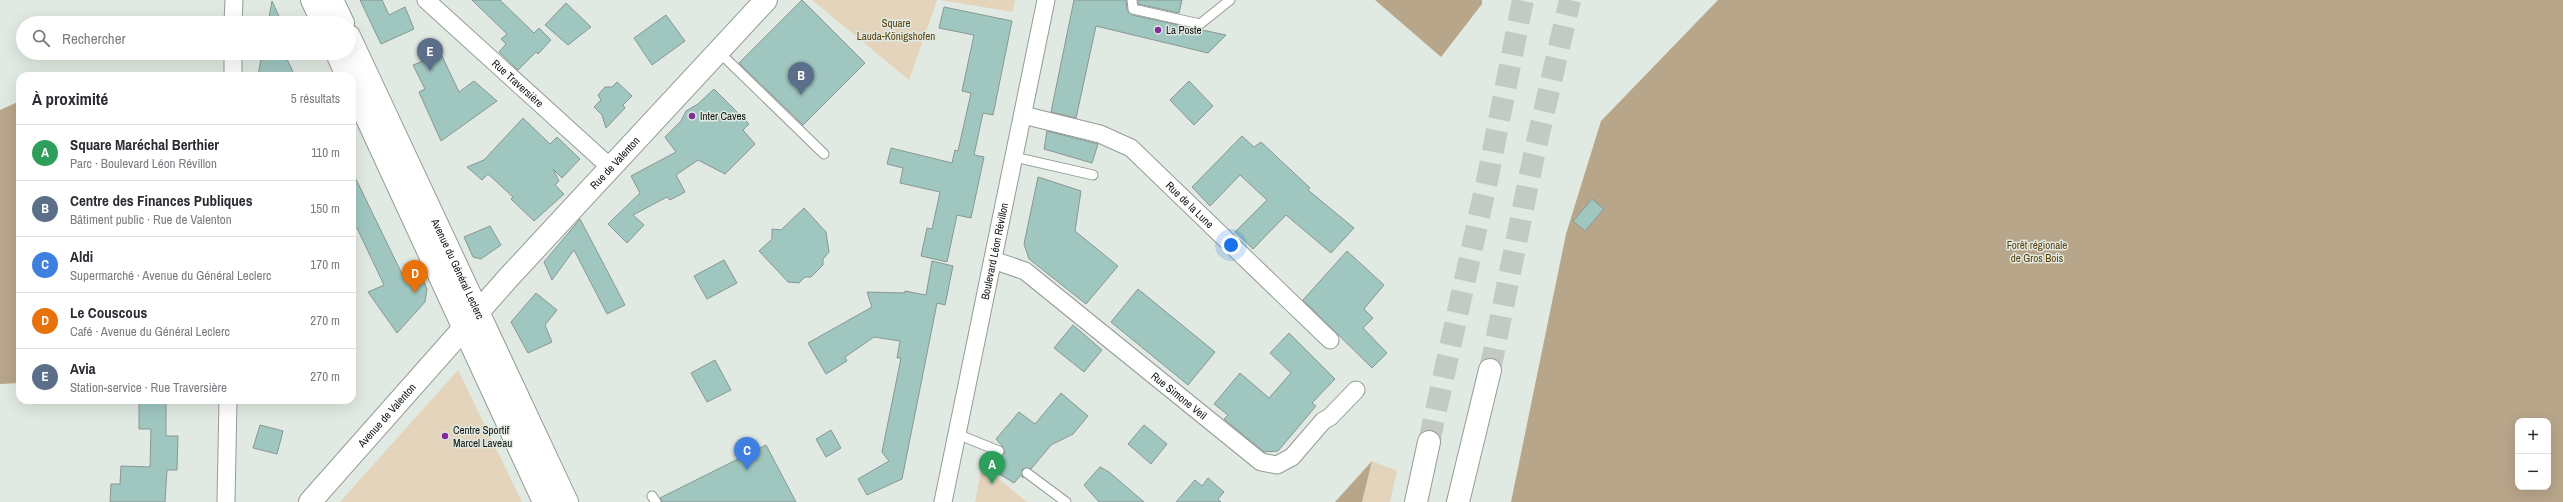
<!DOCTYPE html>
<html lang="fr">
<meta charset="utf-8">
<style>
body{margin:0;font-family:"Archivo Narrow",sans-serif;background:#f7f7f7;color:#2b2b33}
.controls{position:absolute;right:12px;bottom:12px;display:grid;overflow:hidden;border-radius:8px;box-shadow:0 4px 16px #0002}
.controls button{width:36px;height:36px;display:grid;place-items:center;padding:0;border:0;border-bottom:1px solid #e1e1e2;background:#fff;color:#2b2b33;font:20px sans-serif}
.you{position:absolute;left:1231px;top:245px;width:14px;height:14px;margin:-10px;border:3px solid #fff;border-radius:50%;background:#1a73e8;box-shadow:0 0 0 6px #1a73e833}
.badge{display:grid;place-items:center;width:26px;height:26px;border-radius:50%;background:#d93025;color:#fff;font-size:13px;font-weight:700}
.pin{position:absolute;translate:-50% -33px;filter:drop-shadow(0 1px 2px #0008)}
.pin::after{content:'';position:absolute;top:21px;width:14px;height:12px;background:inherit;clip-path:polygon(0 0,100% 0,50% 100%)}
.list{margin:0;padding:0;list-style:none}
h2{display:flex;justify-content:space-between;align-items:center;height:52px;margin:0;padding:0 16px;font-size:17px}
h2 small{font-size:13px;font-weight:400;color:#7c7c81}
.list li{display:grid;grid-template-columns:26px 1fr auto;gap:12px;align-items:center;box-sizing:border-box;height:56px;padding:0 16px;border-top:1px solid #e1e1e2}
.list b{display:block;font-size:15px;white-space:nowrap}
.list p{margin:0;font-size:13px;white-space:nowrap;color:#7c7c81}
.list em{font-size:13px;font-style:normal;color:#7c7c81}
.icon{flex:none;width:22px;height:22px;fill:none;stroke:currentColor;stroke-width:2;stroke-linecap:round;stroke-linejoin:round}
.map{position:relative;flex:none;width:2563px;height:502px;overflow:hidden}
.search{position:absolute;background:#fff;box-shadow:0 4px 16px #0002;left:16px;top:16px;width:340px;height:44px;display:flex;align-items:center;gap:10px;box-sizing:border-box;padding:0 14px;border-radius:22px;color:#7c7c81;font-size:15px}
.panel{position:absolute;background:#fff;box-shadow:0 4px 16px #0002;left:16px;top:72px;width:340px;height:332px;border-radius:12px}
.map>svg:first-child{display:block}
.green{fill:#e3d4bb}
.forest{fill:#b8a68a;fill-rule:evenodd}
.building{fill:#9fc7c0;stroke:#8a9694}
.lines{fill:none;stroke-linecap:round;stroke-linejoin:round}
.trunk-tunnel{stroke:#c2cac3;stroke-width:22;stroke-dasharray:22 11;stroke-linecap:butt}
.service-casing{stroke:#949c95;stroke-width:11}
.minor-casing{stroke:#949c95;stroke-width:19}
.secondary-casing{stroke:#949c95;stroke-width:24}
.trunk-casing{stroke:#949c95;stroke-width:24}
.service{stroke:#fff;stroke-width:9}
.minor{stroke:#fff;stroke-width:17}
.secondary{stroke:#fff;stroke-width:22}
.trunk{stroke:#fff;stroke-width:22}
.poi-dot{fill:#842c99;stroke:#e1eae2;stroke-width:1.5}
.labels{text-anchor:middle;stroke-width:3;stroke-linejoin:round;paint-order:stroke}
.park-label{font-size:11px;fill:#5b410e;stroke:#e1eae2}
.poi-label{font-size:11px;fill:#111412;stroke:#e1eae2;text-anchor:start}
.street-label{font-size:11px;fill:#111412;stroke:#e1eae2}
</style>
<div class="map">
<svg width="2563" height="502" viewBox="0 0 2563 502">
<rect width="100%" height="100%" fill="#e1eae2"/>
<g class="green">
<path d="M812 0H937L909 80Z"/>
<path d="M940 0H1015L1013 12Z"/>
<path d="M458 370 522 502H340Z"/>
<path d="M1372 461 1397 471 1390 502H1362Z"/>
<path d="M982 465 1027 502H975Z"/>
</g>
<g class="forest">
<path d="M1375 0H1482V4L1441 57Z"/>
<path d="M1718 0H2563V502H1511L1566 234 1601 121ZM2518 421H2548V487H2518Z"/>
<path d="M20 101V383L0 384V110Z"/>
<path d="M1372 461 1362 502H1335Z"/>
</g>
<g class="building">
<path d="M360 0H382L389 15 405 7 414 29 381 44Z"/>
<path d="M472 0H500L534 33 539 28 551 40 538 54 536 52 518 70 499 52 506 44 501 39 507 34Z"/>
<path d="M802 0 865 63 803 125 739 63Z"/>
<path d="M1074 0H1126L1127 10 1132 15 1226 35 1208 53 1096 26 1076 118 1051 112Z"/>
<path d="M1138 0H1182L1179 13 1138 4Z"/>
<path d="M272 1 282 23H268Z"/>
<path d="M566 3 591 27 568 45 545 25Z"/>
<path d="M944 7 1012 21 993 115 983 113 974 155 984 157 971 218 957 215 947 262 921 256 927 228 932 229 940 192 900 183 903 168 887 164 891 148 952 163 955 150 958 151 971 93 962 91 974 35 939 28Z"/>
<path d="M666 15 685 41 652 65 634 38Z"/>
<path d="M262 53H284L295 76H258Z"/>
<path d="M441 54 459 92 474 81 497 101 441 141 419 92 425 89 413 65Z"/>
<path d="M1189 81 1213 106 1194 125 1170 100Z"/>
<path d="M617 82 632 96 623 105 625 108 606 128 602 115 594 107 601 100 598 95 605 87H612Z"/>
<path d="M714 89 749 124 743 130 755 144 725 174 698 160 676 175 685 192 670 200 667 197 633 215 644 225 627 243 608 224 640 193 631 176 676 152 665 137 681 121 686 111 698 104Z"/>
<path d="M523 118 550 144 557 137 580 159 562 178 553 169 559 181 555 185 564 194 534 221 511 199 513 197 488 174 482 180 467 167 484 160Z"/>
<path d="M1047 131 1098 144 1092 163 1044 149Z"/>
<path d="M1242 136 1254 147 1261 142 1310 188 1308 190 1354 228 1331 253 1286 215 1253 249 1235 232 1267 200 1240 175 1210 206 1192 187Z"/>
<path d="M352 171 403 276 418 269 427 289 425 302 397 333 368 292 384 285 357 228 352 230Z"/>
<path d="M1038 177 1081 191 1075 231 1118 266 1086 304 1029 259 1024 244Z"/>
<path d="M1592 199 1604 209 1585 231 1573 221Z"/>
<path d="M804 208 826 232 829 252 823 259V265L811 277H805L799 283 788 282 759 251 772 239V229L781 230Z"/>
<path d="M580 219 625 305 607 314 574 250 552 280 544 262Z"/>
<path d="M490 226 501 245 481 259 473 257 464 237Z"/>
<path d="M1347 251 1384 285 1364 309 1373 318 1363 328 1387 353 1372 368 1303 300Z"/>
<path d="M724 260 737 283 707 299 694 276Z"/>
<path d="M932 261 953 266 945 305 937 303 902 479 867 495 858 479 889 461 882 452 901 358H897L900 341 874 337 845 357 847 361 826 374 808 343 872 307 867 292 905 293V291L926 295Z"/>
<path d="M1138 289 1215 352 1188 385 1111 322Z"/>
<path d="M536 293 557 310 545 325 552 342 528 353 511 322Z"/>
<path d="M1073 325 1102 350 1084 372 1054 348Z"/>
<path d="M1289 333 1335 379 1312 403 1316 406 1278 451 1264 452 1224 419 1228 415 1214 404 1240 373 1269 398 1291 373 1270 353Z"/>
<path d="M715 360 731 390 707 402 691 373Z"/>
<path d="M1061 393 1088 416 1073 434 1051 445 1031 469H1022L1023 478 1021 475 1014 483 990 468 995 456 1000 457 1005 453 1003 447 996 439 1019 412 1035 424Z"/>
<path d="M139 400H166V436H178L177 470H167L165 502H110L111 484H120L121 466 150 467 151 429H139Z"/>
<path d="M260 425 283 431 277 454 253 448Z"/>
<path d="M1144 425 1167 444 1151 464 1128 444Z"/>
<path d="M831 430 841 448 826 457 816 439Z"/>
<path d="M766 445 796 502H662L660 498Z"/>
<path d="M1100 467 1109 472 1144 502H1099L1084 485Z"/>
<path d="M1208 478 1224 492 1218 499 1221 502H1176L1195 480 1202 486Z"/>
</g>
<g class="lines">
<g class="trunk-tunnel">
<path d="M1490 370 1534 155 1570 0"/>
<path d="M1429 442 1488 176 1523 0"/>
</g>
<defs>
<g id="service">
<path d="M1132 0 1133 9 1200 24 1230 0"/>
<path d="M718 51 824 154"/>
<path d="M1014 157 1093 175"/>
<path d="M957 434 999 451"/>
<path d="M1027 473 1066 502"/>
<path d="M652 496 656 502"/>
</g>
<g id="minor">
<path id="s1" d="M426 0 610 167"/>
<path d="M233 23 234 0"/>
<path d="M233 76V53"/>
<path id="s2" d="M1023 115 1100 134 1131 148 1330 340"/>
<path id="s3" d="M993 260 1025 271 1261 462 1277 465 1292 457 1323 421 1330 417 1356 390"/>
<path d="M226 502 228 400"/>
<path id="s4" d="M943 502 1046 0"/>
</g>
<g id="secondary">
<path d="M312 0 323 23"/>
<path d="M332 0 343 23"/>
<path id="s5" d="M349 36 567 502"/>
<path d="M337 53 347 76"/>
<path d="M352 86 544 502"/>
<path id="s6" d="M310 502 509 277 766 0"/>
</g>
<g id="trunk">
<path d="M1416 502 1429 442"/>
<path d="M1458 502 1490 370"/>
</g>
</defs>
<use href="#service" class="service-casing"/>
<use href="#minor" class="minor-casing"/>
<use href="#secondary" class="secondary-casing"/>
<use href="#trunk" class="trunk-casing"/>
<use href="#service" class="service"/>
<use href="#minor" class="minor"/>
<use href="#secondary" class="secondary"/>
<use href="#trunk" class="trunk"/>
</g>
<g class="poi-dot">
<circle cx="1158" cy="30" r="4"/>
<circle cx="692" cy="116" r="4"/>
<circle cx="445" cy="436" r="4"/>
</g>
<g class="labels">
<g class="park-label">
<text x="896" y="27">Square<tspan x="896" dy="13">Lauda-Königshofen</tspan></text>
<text x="2037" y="249">Forêt régionale<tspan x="2037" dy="13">de Gros Bois</tspan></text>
</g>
<g class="poi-label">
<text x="1166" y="34">La Poste</text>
<text x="700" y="120">Inter Caves</text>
<text x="453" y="434">Centre Sportif<tspan x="453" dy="13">Marcel Laveau</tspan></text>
</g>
<g class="street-label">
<text dy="4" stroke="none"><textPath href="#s1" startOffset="124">Rue Traversière</textPath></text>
<text dy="4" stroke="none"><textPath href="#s6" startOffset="456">Rue de Valenton</textPath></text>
<text dy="4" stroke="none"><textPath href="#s2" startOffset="195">Rue de la Lune</textPath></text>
<text dy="4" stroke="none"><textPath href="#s4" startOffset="256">Boulevard Léon Révillon</textPath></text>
<text dy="4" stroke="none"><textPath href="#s5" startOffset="257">Avenue du Général Leclerc</textPath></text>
<text dy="4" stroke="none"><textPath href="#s3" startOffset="232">Rue Simone Veil</textPath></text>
<text dy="4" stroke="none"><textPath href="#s6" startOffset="116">Avenue de Valenton</textPath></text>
</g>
</g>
</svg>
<div class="controls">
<button>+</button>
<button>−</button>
</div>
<div class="you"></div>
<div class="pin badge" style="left:992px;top:484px;background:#2e9e5b">A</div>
<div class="pin badge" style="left:801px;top:95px;background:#5c6f8a">B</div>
<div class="pin badge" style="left:747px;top:470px;background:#3f7fe0">C</div>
<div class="pin badge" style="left:415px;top:293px;background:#e8710a">D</div>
<div class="pin badge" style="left:430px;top:71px;background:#5c6f8a">E</div>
<div class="search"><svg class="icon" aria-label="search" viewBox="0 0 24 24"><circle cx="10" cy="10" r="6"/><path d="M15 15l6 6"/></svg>Rechercher</div>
<section class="panel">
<h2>À proximité<small>5 résultats</small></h2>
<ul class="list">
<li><span class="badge" style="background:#2e9e5b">A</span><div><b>Square Maréchal Berthier</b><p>Parc · Boulevard Léon Révillon</p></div><em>110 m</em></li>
<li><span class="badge" style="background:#5c6f8a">B</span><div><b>Centre des Finances Publiques</b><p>Bâtiment public · Rue de Valenton</p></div><em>150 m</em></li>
<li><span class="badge" style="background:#3f7fe0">C</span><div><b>Aldi</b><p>Supermarché · Avenue du Général Leclerc</p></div><em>170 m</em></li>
<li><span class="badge" style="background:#e8710a">D</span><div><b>Le Couscous</b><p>Café · Avenue du Général Leclerc</p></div><em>270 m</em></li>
<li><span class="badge" style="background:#5c6f8a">E</span><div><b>Avia</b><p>Station-service · Rue Traversière</p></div><em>270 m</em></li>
</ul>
</section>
</div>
